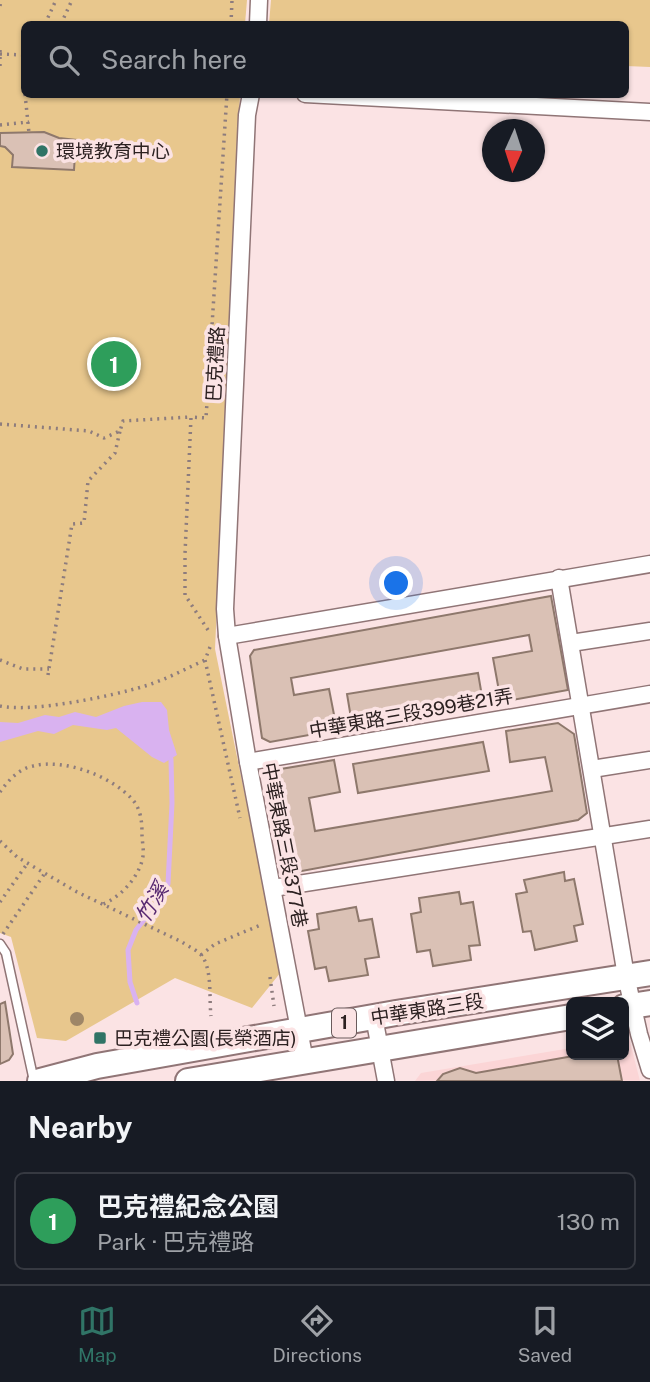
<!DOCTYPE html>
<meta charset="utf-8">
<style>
body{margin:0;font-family:"Public Sans","Noto Sans TC",sans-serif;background:#242831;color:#f1f3f6}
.controls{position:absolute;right:21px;bottom:21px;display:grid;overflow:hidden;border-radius:10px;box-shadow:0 2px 5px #0004}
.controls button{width:63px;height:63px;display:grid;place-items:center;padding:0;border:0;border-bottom:2px solid #363941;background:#171b24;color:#f1f3f6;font:35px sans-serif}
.compass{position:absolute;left:482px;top:119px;width:63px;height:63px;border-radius:50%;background:#171b24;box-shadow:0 2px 5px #0004;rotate:183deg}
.you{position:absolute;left:397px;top:584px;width:24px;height:24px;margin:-18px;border:5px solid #fff;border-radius:50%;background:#1a73e8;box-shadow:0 0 0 10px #1a73e833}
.badge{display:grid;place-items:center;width:46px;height:46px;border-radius:50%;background:#307466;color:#fff;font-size:23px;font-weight:700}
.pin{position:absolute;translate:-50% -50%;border:4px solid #fff;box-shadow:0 2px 7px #0006}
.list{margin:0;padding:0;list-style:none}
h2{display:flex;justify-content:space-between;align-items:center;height:91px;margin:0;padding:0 28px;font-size:30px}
h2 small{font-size:23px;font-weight:400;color:#9ea1a6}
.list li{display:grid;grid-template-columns:46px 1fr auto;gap:21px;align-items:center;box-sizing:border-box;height:98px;margin:0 14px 14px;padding:0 14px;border:2px solid #363941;border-radius:10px}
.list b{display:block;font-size:26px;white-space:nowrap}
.list p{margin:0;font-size:23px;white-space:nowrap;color:#9ea1a6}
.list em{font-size:23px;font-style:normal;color:#9ea1a6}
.icon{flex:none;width:38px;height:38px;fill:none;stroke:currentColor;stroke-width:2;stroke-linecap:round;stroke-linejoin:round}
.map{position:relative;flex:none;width:650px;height:1081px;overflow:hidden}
.search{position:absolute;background:#171b24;box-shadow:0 2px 5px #0004;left:21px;right:21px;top:21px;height:77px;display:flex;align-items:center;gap:18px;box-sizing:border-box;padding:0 24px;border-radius:10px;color:#9ea1a6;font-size:26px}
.sheet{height:203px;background:#171b24}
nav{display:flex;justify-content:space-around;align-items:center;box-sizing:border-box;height:98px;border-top:2px solid #363941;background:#171b24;font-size:19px;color:#9ea1a6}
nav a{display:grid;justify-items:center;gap:4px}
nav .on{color:#307466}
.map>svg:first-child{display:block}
.built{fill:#fbd5d6}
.green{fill:#e8c78d}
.water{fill:#d9b2f0}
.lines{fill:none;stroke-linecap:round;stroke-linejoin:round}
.stream{stroke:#d9b2f0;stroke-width:5}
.building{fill:#dac1b5;stroke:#8e786c;stroke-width:2}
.lane-casing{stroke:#907576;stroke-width:11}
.street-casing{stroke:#907576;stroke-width:19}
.primary-casing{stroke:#907576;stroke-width:28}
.path{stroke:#8d7c7d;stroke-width:3.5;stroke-dasharray:2 5;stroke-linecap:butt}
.lane{stroke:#fff;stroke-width:8}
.street{stroke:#fff;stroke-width:16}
.primary{stroke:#fff;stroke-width:24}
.tree{fill:#9e8667}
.poi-dot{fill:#307466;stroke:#fbe3e4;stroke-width:2.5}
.labels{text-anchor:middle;stroke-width:7;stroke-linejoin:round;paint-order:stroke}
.shield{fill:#fbe3e4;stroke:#6a5b5c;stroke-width:2}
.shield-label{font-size:18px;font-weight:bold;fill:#2c2121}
.poi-label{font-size:19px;fill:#2c2121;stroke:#fbe3e4;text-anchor:start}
.street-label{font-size:19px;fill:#2c2121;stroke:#fbe3e4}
.water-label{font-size:21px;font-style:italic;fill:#572870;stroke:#fbe3e4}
</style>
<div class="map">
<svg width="650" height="1081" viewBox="0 0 650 1081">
<rect width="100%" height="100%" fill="#fbe3e4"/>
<path class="built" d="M629 1038 640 1081H415L421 1073 571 1048V1055H624V1039Z"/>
<g class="green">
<path d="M0 0H247L245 24H24V94L240 95 215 649 281 972 252 1008 175 978 66 1041 37 1038 11 937 0 933Z"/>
<path d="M271 0H650V67L626 66V24H269Z"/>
</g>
<path class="water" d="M142 702H161L167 710 169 730 177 755 164 763 152 757 116 728 107 730 73 725 54 734 38 731 0 742V722L18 723 45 715 59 717 75 712 96 717 124 706Z"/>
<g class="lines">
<path class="stream" d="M137 1003 130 982 128 950 136 930 162 897 168 884 172 803 171 759"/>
</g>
<g class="building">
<path d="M44 132 59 138 76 140 74 170 12 167 13 155 5 147 0 146V133Z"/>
<path d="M551 596 568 690 501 702 493 658 532 651 529 635 291 678 294 695 329 689 337 730 270 742 262 738 250 656 254 650Z"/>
<path d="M478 673 483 702 352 724 347 694Z"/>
<path d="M558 723 574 734 587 813 578 820 291 873 283 869 269 780 275 770 334 760 340 792 309 798 315 831 552 791 545 757 510 762 506 731Z"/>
<path d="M483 742 489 771 358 793 353 764Z"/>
<path d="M564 872 565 881 574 879 583 924 574 926 577 941 535 950 531 931 523 932 516 894 527 892 524 880Z"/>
<path d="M459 892 461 904 473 902 480 945 469 946 471 960 433 966 430 950 417 952 411 914 421 912 419 898Z"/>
<path d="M356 907 359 921 372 919 379 957 365 959 368 975 329 981 326 967 315 969 308 931 319 929 317 914Z"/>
<path d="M5 1002 13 1054 9 1060 0 1064V1004Z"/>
<path d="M579 1055H617L622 1081H437L443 1074 460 1068 476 1073Z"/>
</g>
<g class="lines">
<defs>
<path id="lane" d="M0 944 6 953 34 1081"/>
<g id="street">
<path d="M258 24 259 0"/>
<path d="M251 94 247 115 225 609 227 636 248 762 305 1061"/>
<path d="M305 94 650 112"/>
<path d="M559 578 626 976 639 1034 650 1070"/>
<path d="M227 636 650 564"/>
<path d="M571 643 650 631"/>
<path d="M248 762 650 694"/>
<path d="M592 769 650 760"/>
<path d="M273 888 650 829"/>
<path d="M374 1017 386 1081"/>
</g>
<g id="primary">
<path d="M624 1007 650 1003"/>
<path d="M40 1081 97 1066 396 1013 650 973"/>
<path d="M188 1081 571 1017"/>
</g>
</defs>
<use href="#lane" class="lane-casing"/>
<use href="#street" class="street-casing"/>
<use href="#primary" class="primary-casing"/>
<g class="path">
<path d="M0 6 1 0"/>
<path d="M45 24 56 0"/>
<path d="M61 24 72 0"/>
<path d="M231 24 232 0"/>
<path d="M0 50V66"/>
<path d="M0 54 24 55"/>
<path d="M25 94 29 133"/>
<path d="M0 125 29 122"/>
<path d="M0 424 89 431 104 438 120 431 123 421 190 417"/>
<path d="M208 630 185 595V554L191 417 206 418 227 94"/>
<path d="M210 647 205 660 240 818"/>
<path d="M0 660 23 669H49"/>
<path d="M48 675 72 524 84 523 88 481 115 453 120 431"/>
<path d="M0 706C32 713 112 696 145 686 165 680 185 669 205 660"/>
<path d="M0 792C8 781 18 769 33 766 64 758 111 776 132 799 141 809 142 822 142 834 142 841 144 849 143 856 140 876 121 897 103 904"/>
<path d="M0 841 17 857 77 892 182 942C189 947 200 951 204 959 212 975 209 999 211 1016"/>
<path d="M0 902 27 864"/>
<path d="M3 934 45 873"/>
<path d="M201 955 215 944 263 924"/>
<path d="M270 977 274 1006"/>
</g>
<use href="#lane" class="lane"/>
<use href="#street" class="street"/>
<use href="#primary" class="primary"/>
</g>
<circle class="tree" cx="77" cy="1019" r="7"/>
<g class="poi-dot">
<circle cx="42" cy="151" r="7"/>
<rect x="93" y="1031" width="14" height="14" rx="3.5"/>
</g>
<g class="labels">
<rect class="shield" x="332" y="1008.5" width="24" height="29" rx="5"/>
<g class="shield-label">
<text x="344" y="1029">1</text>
</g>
<g class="poi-label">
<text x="56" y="158">環境教育中心</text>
<text x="114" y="1045">巴克禮公園(長榮酒店)</text>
</g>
<g class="street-label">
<text transform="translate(215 364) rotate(-87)" y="7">巴克禮路</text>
<text transform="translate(411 713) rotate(-10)" y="7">中華東路三段399巷21弄</text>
<text transform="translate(285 845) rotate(79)" y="7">中華東路三段377巷</text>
<text transform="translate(427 1009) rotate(-9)" y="7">中華東路三段</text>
</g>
<g class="water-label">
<text transform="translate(152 903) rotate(-59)" y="7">竹溪</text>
</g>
</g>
</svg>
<div class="controls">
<button><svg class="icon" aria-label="layers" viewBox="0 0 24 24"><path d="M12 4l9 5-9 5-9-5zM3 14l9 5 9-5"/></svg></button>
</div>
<svg class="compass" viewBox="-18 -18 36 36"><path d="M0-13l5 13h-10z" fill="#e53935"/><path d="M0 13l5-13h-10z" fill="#9ea1a6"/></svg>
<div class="you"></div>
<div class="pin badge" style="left:114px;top:364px;background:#2e9e5b">1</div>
<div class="search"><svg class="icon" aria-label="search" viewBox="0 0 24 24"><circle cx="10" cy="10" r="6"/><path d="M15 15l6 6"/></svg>Search here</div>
</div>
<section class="sheet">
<h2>Nearby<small></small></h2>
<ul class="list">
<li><span class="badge" style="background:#2e9e5b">1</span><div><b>巴克禮紀念公園</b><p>Park · 巴克禮路</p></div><em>130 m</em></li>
</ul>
</section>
<nav>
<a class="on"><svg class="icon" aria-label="map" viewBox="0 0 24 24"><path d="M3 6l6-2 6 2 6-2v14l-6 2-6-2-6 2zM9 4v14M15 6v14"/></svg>Map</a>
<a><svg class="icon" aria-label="directions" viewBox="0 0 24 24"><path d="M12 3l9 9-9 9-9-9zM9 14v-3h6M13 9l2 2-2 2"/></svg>Directions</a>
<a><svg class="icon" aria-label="saved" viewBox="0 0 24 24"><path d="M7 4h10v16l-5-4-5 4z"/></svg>Saved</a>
</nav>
